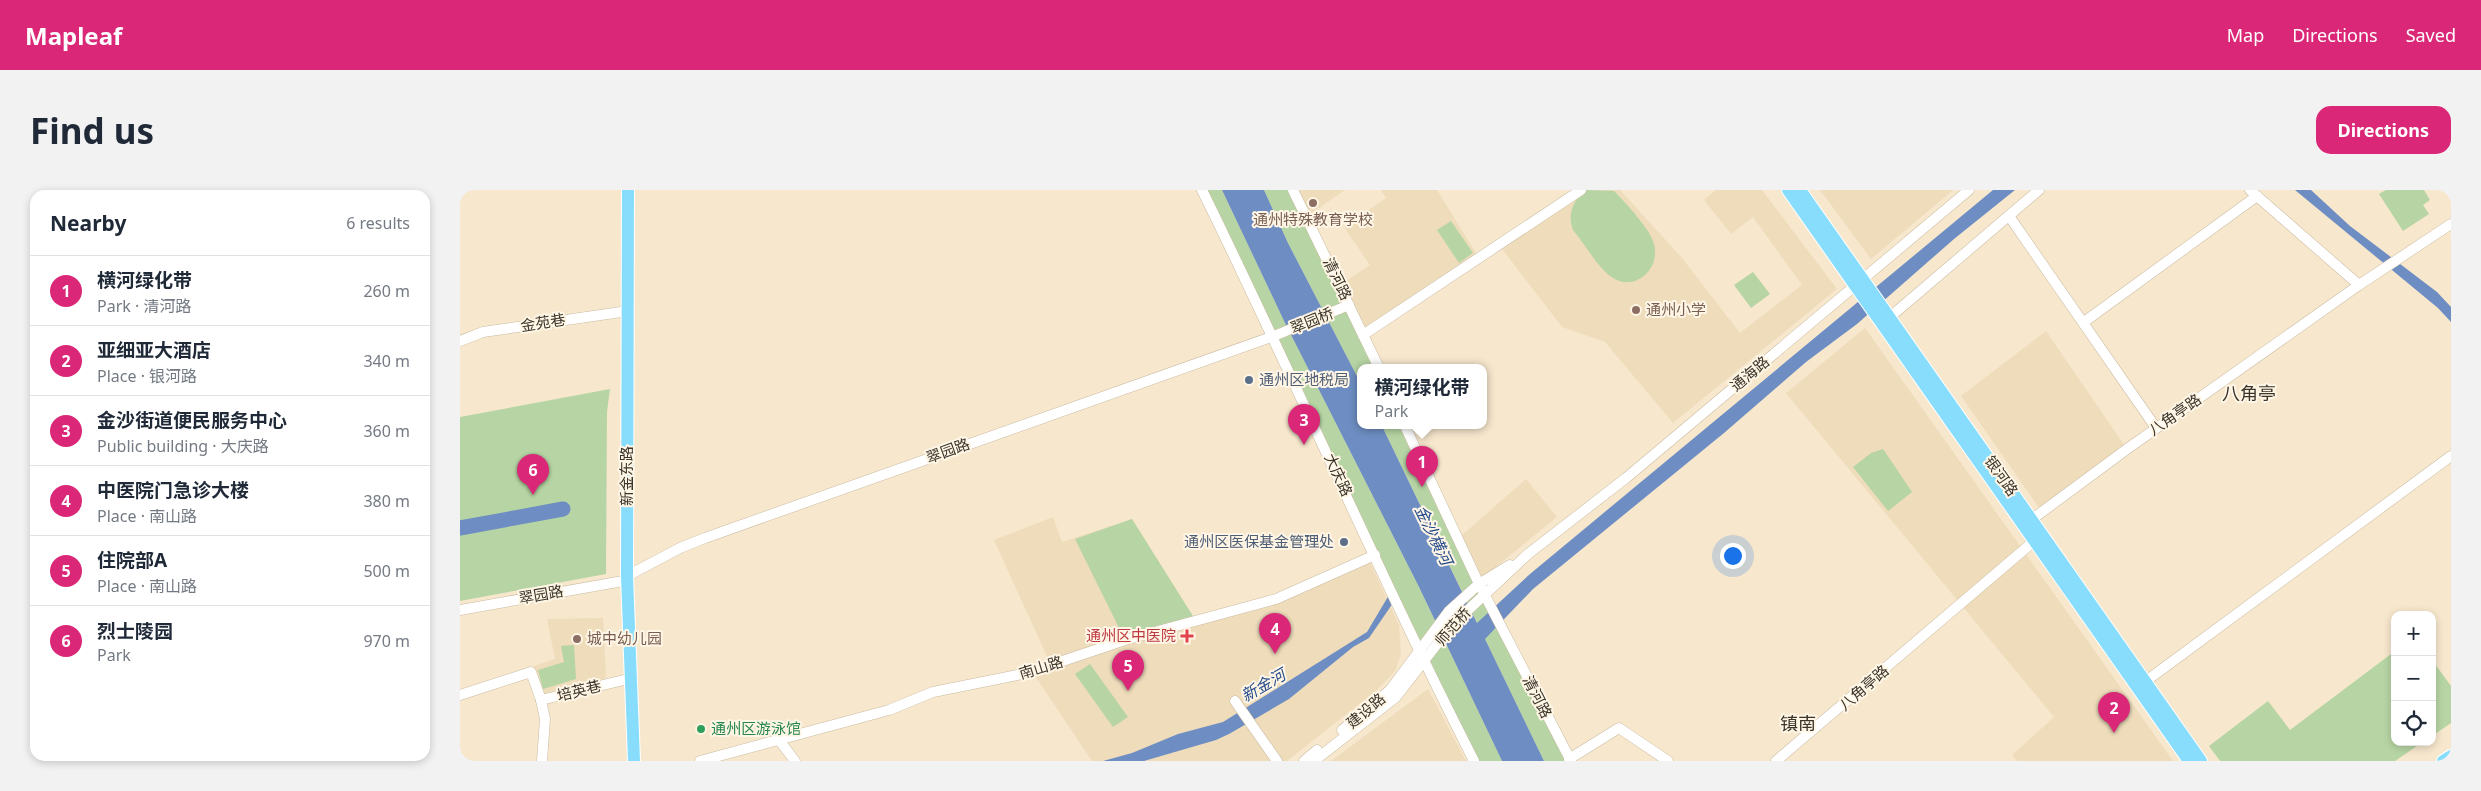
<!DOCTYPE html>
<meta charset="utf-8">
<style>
body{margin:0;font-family:"Noto Sans","Noto Sans SC",sans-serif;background:#f2f2f3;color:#1f2937}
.controls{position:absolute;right:15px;bottom:15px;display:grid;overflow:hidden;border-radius:10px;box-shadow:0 2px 8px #0003}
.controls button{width:45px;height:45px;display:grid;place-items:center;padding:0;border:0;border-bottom:1px solid #e0e1e3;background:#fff;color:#1f2937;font:25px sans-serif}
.you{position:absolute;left:1272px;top:365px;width:18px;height:18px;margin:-12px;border:4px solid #fff;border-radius:50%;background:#1a73e8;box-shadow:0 0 0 8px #1a73e833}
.badge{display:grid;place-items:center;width:32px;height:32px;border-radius:50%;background:#db2777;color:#fff;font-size:16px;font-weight:700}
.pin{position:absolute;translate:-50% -41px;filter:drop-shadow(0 1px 2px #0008)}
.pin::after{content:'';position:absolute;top:26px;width:18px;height:15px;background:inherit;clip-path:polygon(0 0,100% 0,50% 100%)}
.popup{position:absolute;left:897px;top:174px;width:130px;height:65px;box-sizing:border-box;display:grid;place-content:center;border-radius:10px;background:#fff;filter:drop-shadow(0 1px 4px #0005);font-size:16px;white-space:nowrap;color:#747a83}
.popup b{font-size:19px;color:#1f2937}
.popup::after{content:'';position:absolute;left:50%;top:100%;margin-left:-10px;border:10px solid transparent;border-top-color:#fff}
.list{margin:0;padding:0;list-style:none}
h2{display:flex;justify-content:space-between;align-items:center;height:65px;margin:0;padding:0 20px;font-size:21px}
h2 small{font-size:16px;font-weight:400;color:#747a83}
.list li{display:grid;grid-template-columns:32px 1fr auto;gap:15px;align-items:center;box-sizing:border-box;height:70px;padding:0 20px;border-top:1px solid #e0e1e3}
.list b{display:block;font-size:19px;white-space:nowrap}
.list p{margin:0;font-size:16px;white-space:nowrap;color:#747a83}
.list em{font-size:16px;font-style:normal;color:#747a83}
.icon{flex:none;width:28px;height:28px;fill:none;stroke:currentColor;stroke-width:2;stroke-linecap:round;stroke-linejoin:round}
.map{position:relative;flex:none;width:1991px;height:571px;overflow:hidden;border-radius:15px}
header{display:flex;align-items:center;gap:30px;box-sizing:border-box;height:70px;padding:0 25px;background:#db2777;color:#fff}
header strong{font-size:24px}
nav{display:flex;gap:28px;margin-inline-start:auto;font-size:18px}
.intro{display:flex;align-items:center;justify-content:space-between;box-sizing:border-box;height:120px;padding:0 30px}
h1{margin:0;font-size:35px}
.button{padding:12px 22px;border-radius:15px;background:#db2777;color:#fff;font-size:18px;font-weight:700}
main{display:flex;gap:30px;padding:0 30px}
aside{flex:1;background:#fff;border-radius:15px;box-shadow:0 2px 8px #0003}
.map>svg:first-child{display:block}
.built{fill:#eedcbb}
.green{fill:#b7d5a4}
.water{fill:#6e8ec3}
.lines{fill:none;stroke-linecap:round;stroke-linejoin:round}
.river{stroke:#6e8ec3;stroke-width:15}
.minor-casing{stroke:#cabba2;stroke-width:11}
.major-casing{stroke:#fff;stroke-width:14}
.minor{stroke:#fff;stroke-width:10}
.major{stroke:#88ddfd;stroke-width:12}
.education-dot{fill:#8d6e63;stroke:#fff6e6;stroke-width:2}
.service-dot{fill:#5c6f8a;stroke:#fff6e6;stroke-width:2}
.health-dot{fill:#e0444e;stroke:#fff6e6;stroke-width:2}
.leisure-dot{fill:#2e9e5b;stroke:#fff6e6;stroke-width:2}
.labels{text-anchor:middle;stroke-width:4;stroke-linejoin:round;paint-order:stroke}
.education-label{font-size:15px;fill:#785e54;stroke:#fff6e6;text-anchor:start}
.street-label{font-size:15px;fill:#3b352b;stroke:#fff6e6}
.service-label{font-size:15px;fill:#4e5e75;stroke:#fff6e6;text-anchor:start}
.health-label{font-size:15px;fill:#be3a42;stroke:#fff6e6;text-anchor:end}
.leisure-label{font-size:15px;fill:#27864d;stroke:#fff6e6;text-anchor:start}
.water-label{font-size:16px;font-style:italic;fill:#254c8d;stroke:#fff6e6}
.quarter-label{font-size:18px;fill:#3b352b;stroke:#fff6e6}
</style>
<header>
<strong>Mapleaf</strong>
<nav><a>Map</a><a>Directions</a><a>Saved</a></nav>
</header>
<div class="intro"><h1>Find us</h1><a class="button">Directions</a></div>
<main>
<aside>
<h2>Nearby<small>6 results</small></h2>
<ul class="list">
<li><span class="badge">1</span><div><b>横河绿化带</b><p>Park · 清河路</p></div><em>260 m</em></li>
<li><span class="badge">2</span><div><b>亚细亚大酒店</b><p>Place · 银河路</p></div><em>340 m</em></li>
<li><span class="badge">3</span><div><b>金沙街道便民服务中心</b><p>Public building · 大庆路</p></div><em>360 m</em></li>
<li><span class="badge">4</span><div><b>中医院门急诊大楼</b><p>Place · 南山路</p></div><em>380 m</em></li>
<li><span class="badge">5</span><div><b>住院部A</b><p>Place · 南山路</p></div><em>500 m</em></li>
<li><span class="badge">6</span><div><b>烈士陵园</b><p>Park</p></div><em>970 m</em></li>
</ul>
</aside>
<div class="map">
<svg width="1991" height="571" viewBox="0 0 1991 571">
<rect width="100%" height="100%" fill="#f7e7cd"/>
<g class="built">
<path d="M833 0H885L846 27Z"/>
<path d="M921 0H977L1019 68 903 145 880 95 910 75 884 37 926 8Z"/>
<path d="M1121 0H1160L1222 68 1280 143 1342 95 1293 27 1271 44 1244 10 1256 0H1302L1377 99 1213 233 1145 152 1102 137 1039 55Z"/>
<path d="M1360 0H1493L1411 69Z"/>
<path d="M1405 138 1713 571H1557L1552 565 1594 527 1326 203Z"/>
<path d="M1586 141 1667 259 1582 322 1501 206Z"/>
<path d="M1066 289 1097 327 1021 389 1000 347Z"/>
<path d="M593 327 602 352 672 329 736 431 816 409 908 368 939 435 941 464 935 481 918 499 827 571H632L571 480 590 473 534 350Z"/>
<path d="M143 428 146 488 82 504 74 476 95 469 87 429Z"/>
<path d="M968 499 1006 571H871Z"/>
</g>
<g class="green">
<path d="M744 0H762L825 133 959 397 1042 571H1014Z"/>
<path d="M804 0H833L919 178H901V194L828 53Z"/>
<path d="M1127 0 1154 1C1165 12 1191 40 1194 54 1201 80 1173 104 1150 86 1136 75 1125 54 1113 40 1107 24 1113 9 1127 0Z"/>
<path d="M1926 0H1964L1970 10 1963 15 1969 24 1943 41 1919 4Z"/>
<path d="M991 31 1013 63 999 73 977 40Z"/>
<path d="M1293 82 1310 104 1291 118 1274 95Z"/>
<path d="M150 199 147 222 146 384 0 411V227Z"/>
<path d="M922 236H945L1111 571H1084Z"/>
<path d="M1423 259 1452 302 1428 321 1393 277 1411 263Z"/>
<path d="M672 329 736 431 665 450 615 349Z"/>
<path d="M114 455 116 489 83 499 78 480 104 472 101 456Z"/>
<path d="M1935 461V552H1963L1935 571H1760L1749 556 1808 511 1830 540Z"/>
<path d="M1972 470 1991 496V533L1972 546Z"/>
<path d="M630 474 668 527 653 537 615 484Z"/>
</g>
<g class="water">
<path d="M762 0H804L828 53 901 194V236H922L1017 433 1070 384 1533 0H1555L1494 49 1397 134 1346 172 1264 243 1073 399 1025 449 1084 571H1042L959 397 825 133Z"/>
<path d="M1835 0H1851L1890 36 1977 102 1991 117V132L1978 118Z"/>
<path d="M929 405 933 413 909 448 893 457 829 509 769 544 756 550 684 571H643L672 563 718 544 763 532 907 442Z"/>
</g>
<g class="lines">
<path class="river" d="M0 338 103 319"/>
<defs>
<g id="minor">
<path d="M742 0C835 189 918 383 1014 571"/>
<path d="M833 0 919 178"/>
<path d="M1790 0 1899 95"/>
<path d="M1549 26 1696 238"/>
<path d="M1430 127 1579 0"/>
<path d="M1624 132 1797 6"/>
<path d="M903 145 1121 0"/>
<path d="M0 151 23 142 168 121"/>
<path d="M945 236 1019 394 1111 571"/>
<path d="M1567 333 1667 259 1899 95 1991 34"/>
<path d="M0 420 163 391 167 386 220 358 245 348 814 146 889 115"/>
<path d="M1686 491 1991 266"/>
<path d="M0 505 71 482 81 510 172 488"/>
<path d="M81 510 85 529 82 571"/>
<path d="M775 511 817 571"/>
<path d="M882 540 930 500 989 421 1019 394 1050 375"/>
<path d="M319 550 335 571"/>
<path d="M1109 569 1159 538 1208 571"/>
<path d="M240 571 429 520 473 502 567 483 665 450 816 409 915 365"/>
<path d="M844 571 857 560"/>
<path d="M854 571 936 507 991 436 1068 364 1166 288 1509 0"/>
<path d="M1316 571 1580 346"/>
</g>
<g id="major">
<path d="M168 0 167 386 174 571"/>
<path d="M1328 0 1729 571"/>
<path d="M1340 0 1741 571"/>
<path d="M1983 571 1991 566"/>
</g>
</defs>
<use href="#minor" class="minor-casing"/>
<use href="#major" class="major-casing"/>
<use href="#minor" class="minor"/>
<use href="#major" class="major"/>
</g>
<g class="education-dot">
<circle cx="853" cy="13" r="5"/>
<circle cx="1176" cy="120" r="5"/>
<circle cx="117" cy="449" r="5"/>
</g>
<g class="service-dot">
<circle cx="789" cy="190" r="5"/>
<circle cx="884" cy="352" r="5"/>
</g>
<path class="health-dot" d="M724.5 438.5h5v5h5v5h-5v5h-5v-5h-5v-5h5z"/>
<circle class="leisure-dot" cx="241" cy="539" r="5"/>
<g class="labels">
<g class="education-label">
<text x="853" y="35" text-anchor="middle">通州特殊教育学校</text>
<text x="1186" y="125">通州小学</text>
<text x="127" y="454">城中幼儿园</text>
</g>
<g class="street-label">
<text transform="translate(877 89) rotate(64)" y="5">清河路</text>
<text transform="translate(852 131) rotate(-22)" y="5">翠园桥</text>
<text transform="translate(83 133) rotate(-9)" y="5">金苑巷</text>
<text transform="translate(1290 184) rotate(-40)" y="5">通海路</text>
<text transform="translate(1715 225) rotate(-35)" y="5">八角亭路</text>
<text transform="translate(488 261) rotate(-20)" y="5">翠园路</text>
<text transform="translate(878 285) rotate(65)" y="5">大庆路</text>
<text transform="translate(167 286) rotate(-90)" y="5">新金东路</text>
<text transform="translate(1541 286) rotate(55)" y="5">银河路</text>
<text transform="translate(81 405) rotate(-10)" y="5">翠园路</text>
<text transform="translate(993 437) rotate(-49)" y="5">师范桥</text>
<text transform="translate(581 478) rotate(-17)" y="5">南山路</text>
<text transform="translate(1404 498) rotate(-41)" y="5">八角亭路</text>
<text transform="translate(119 501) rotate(-14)" y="5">培英巷</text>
<text transform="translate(1077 507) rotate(63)" y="5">清河路</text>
<text transform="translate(906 521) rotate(-40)" y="5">建设路</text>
</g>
<g class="service-label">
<text x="799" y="195">通州区地税局</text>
<text x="874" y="357" text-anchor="end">通州区医保基金管理处</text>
</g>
<g class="health-label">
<text x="716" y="451">通州区中医院</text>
</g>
<g class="leisure-label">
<text x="251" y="544">通州区游泳馆</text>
</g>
<g class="water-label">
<text transform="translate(974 345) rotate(64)" y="6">金沙横河</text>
<text transform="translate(803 495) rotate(-30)" y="6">新金河</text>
</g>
<g class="quarter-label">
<text x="1789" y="210">八角亭</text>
<text x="1338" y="540">镇南</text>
</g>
</g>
</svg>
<div class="controls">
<button>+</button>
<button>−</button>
<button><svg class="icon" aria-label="locate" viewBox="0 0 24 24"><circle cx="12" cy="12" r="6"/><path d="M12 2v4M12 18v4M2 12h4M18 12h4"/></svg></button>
</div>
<div class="you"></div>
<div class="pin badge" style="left:962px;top:297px">1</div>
<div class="popup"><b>横河绿化带</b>Park</div>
<div class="pin badge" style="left:1654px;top:543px">2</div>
<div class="pin badge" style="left:844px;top:255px">3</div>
<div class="pin badge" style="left:815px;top:464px">4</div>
<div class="pin badge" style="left:668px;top:501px">5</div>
<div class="pin badge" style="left:73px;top:305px">6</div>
</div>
</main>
